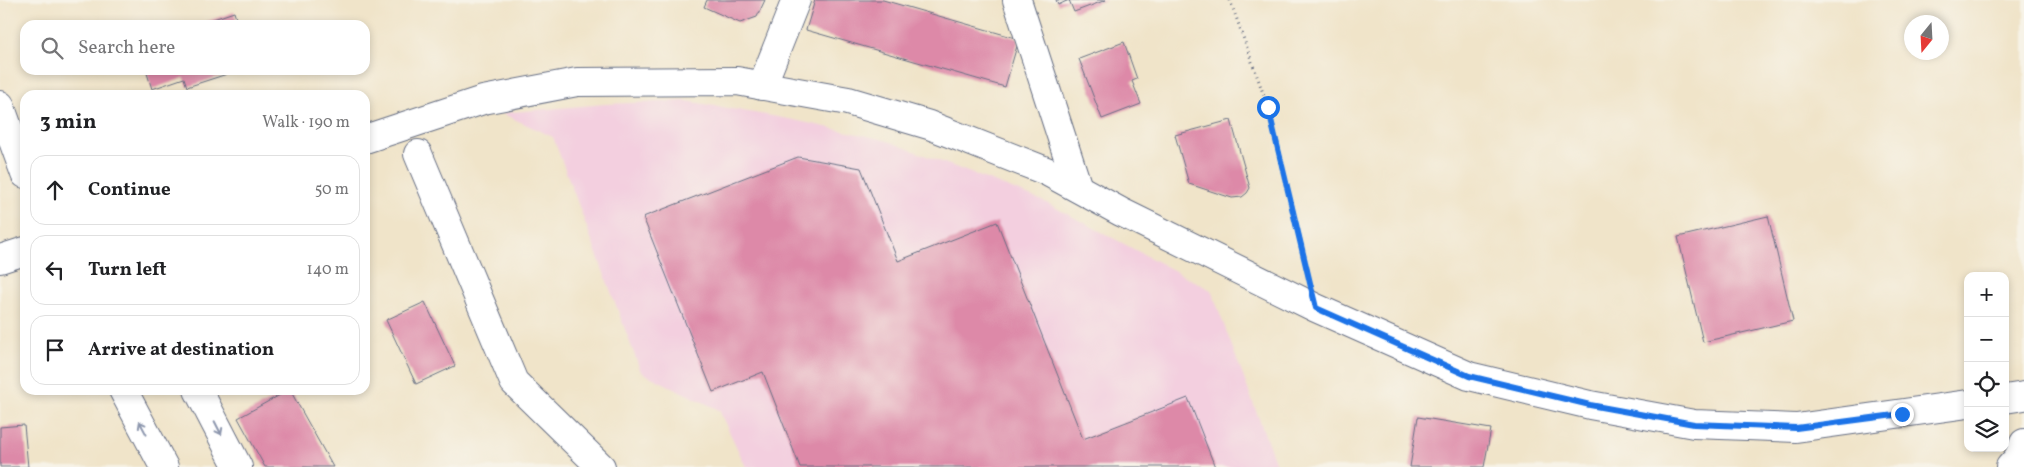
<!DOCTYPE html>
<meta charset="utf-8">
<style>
body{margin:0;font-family:Vollkorn,serif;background:#f2f2f2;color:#202124}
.controls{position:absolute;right:15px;bottom:15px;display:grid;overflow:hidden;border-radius:10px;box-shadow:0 2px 8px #0003}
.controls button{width:45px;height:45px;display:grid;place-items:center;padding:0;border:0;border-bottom:1px solid #e0e0e0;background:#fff;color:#202124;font:25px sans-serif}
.compass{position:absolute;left:1904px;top:15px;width:45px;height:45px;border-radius:50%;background:#fff;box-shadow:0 2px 8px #0003;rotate:198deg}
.stop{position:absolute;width:15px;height:15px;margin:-11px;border:4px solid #1a73e8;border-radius:50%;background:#fff}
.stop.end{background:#1a73e8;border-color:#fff;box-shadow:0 1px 5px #0008}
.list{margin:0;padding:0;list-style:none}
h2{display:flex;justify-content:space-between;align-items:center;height:65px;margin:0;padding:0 20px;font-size:21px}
h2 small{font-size:16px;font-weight:400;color:#757577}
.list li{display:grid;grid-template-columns:32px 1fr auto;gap:15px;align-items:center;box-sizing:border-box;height:70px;margin:0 10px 10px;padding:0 10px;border:1px solid #e0e0e0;border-radius:15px}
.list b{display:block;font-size:19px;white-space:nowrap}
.list em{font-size:16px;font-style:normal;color:#757577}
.icon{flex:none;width:28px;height:28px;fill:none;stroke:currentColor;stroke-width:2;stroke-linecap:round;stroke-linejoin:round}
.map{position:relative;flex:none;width:2024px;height:467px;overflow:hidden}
.search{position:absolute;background:#fff;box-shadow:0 2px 8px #0003;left:20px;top:20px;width:350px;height:55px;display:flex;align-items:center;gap:12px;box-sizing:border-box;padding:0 18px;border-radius:15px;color:#757577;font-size:19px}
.panel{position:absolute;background:#fff;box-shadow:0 2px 8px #0003;left:20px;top:90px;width:350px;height:305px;border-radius:15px}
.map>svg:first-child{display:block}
.built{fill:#f3cfdf}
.building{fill:#dd89a8}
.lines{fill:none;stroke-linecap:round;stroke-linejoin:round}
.minor-casing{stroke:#666e83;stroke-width:30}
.path{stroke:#666e83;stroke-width:3;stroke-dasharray:1 4;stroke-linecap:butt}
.minor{stroke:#fff;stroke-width:28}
.oneway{stroke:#8d97ae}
.route{stroke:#1a73e8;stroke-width:6}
</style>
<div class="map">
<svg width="2024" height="467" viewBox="0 0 2024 467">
<rect width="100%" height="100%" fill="#f7f3e8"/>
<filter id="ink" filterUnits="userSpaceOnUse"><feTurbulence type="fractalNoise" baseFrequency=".02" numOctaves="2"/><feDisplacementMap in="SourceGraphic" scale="10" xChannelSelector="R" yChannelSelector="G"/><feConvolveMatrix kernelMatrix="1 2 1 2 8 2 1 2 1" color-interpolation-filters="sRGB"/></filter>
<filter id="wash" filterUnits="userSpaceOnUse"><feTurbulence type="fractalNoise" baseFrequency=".0096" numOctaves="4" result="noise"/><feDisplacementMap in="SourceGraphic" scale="20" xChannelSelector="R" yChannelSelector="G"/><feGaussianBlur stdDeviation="1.12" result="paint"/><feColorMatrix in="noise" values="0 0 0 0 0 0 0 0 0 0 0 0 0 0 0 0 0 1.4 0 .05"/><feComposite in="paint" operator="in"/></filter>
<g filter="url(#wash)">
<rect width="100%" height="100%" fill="#f0e4c9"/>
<path class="built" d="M687 101 794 120 885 140 1043 201 1211 290 1277 467H746L719 410 641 372 553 137 501 113 605 104Z"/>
<g id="blocks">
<g class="building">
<path d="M707 0H765L757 17 740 23 704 7Z"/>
<path d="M815 0H883L1019 39 1005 87 806 30Z"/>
<path d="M1056 0H1106L1074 12 1069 0 1058 5Z"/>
<path d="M234 12 238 25H196Z"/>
<path d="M1124 42 1137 79 1132 81 1141 104 1102 119 1079 59Z"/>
<path d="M146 70H226L227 74 187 87 184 78 152 89Z"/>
<path d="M1231 120 1250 188 1247 193 1242 197 1232 198 1189 184 1175 135Z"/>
<path d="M798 157 861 168 898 261 997 222 1083 439 1188 398 1215 467H800L763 372 713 392 643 217Z"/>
<path d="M1768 216 1793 321 1703 342 1678 237Z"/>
<path d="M425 302 455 366 416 384 386 320Z"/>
<path d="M289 390H290L333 467H265L238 418Z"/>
<path d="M1418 417 1491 429 1484 467H1410Z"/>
<path d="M24 425 28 467H0V427Z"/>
</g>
</g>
</g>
<g filter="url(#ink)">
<use href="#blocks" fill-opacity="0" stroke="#666e83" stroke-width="1"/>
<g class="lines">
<defs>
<g id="minor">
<path d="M1017 0 1078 188"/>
<path d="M762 86 796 0"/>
<path d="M0 105 25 174"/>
<path d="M365 139 483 100 577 82 737 81 848 101 929 125 1046 171 1121 212 1316 308 1469 376 1590 405 1694 424 1796 428 1968 404"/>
<path d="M418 154 514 382 601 467"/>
<path d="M0 259 25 251"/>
<path d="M123 390 164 467"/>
<path d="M198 390 238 467"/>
<path d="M2005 399 2024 396"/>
<path d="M2010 467 2018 458 2024 443"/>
</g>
</defs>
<use href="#minor" class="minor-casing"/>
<path class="path" d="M1230 0 1268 107 1308 273"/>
<use href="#minor" class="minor"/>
</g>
<defs><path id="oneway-shaft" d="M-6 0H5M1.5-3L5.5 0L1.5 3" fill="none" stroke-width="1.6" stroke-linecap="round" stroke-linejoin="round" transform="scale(1.25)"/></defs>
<g class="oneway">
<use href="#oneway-shaft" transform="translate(143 428) rotate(-118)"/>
<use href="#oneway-shaft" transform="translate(218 428) rotate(63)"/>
</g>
</g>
<g class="lines" filter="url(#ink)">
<path class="route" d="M1268 107 1316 308 1469 376 1590 405 1694 424 1796 428 1902 414"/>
</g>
</svg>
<div class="controls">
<button>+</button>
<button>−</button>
<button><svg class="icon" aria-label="locate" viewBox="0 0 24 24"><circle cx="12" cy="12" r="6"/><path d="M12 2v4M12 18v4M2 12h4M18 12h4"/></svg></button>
<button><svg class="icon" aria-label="layers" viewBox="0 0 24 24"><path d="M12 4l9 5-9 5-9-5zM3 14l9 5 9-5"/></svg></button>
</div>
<svg class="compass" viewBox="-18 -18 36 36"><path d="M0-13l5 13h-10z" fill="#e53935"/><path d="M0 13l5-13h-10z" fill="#757577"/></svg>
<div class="stop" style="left:1268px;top:107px"></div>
<div class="stop end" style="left:1902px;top:414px"></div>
<div class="search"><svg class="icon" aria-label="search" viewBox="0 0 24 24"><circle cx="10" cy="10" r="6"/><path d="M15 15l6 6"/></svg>Search here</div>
<section class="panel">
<h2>3 min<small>Walk · 190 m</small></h2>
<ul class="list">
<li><svg class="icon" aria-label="ahead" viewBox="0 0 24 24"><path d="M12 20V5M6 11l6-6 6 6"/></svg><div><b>Continue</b></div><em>50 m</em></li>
<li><svg class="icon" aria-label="left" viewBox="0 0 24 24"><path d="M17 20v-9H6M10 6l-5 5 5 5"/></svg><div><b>Turn left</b></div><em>140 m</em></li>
<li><svg class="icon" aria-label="arrive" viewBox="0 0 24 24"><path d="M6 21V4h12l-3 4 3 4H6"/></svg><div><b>Arrive at destination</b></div></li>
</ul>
</section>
</div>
